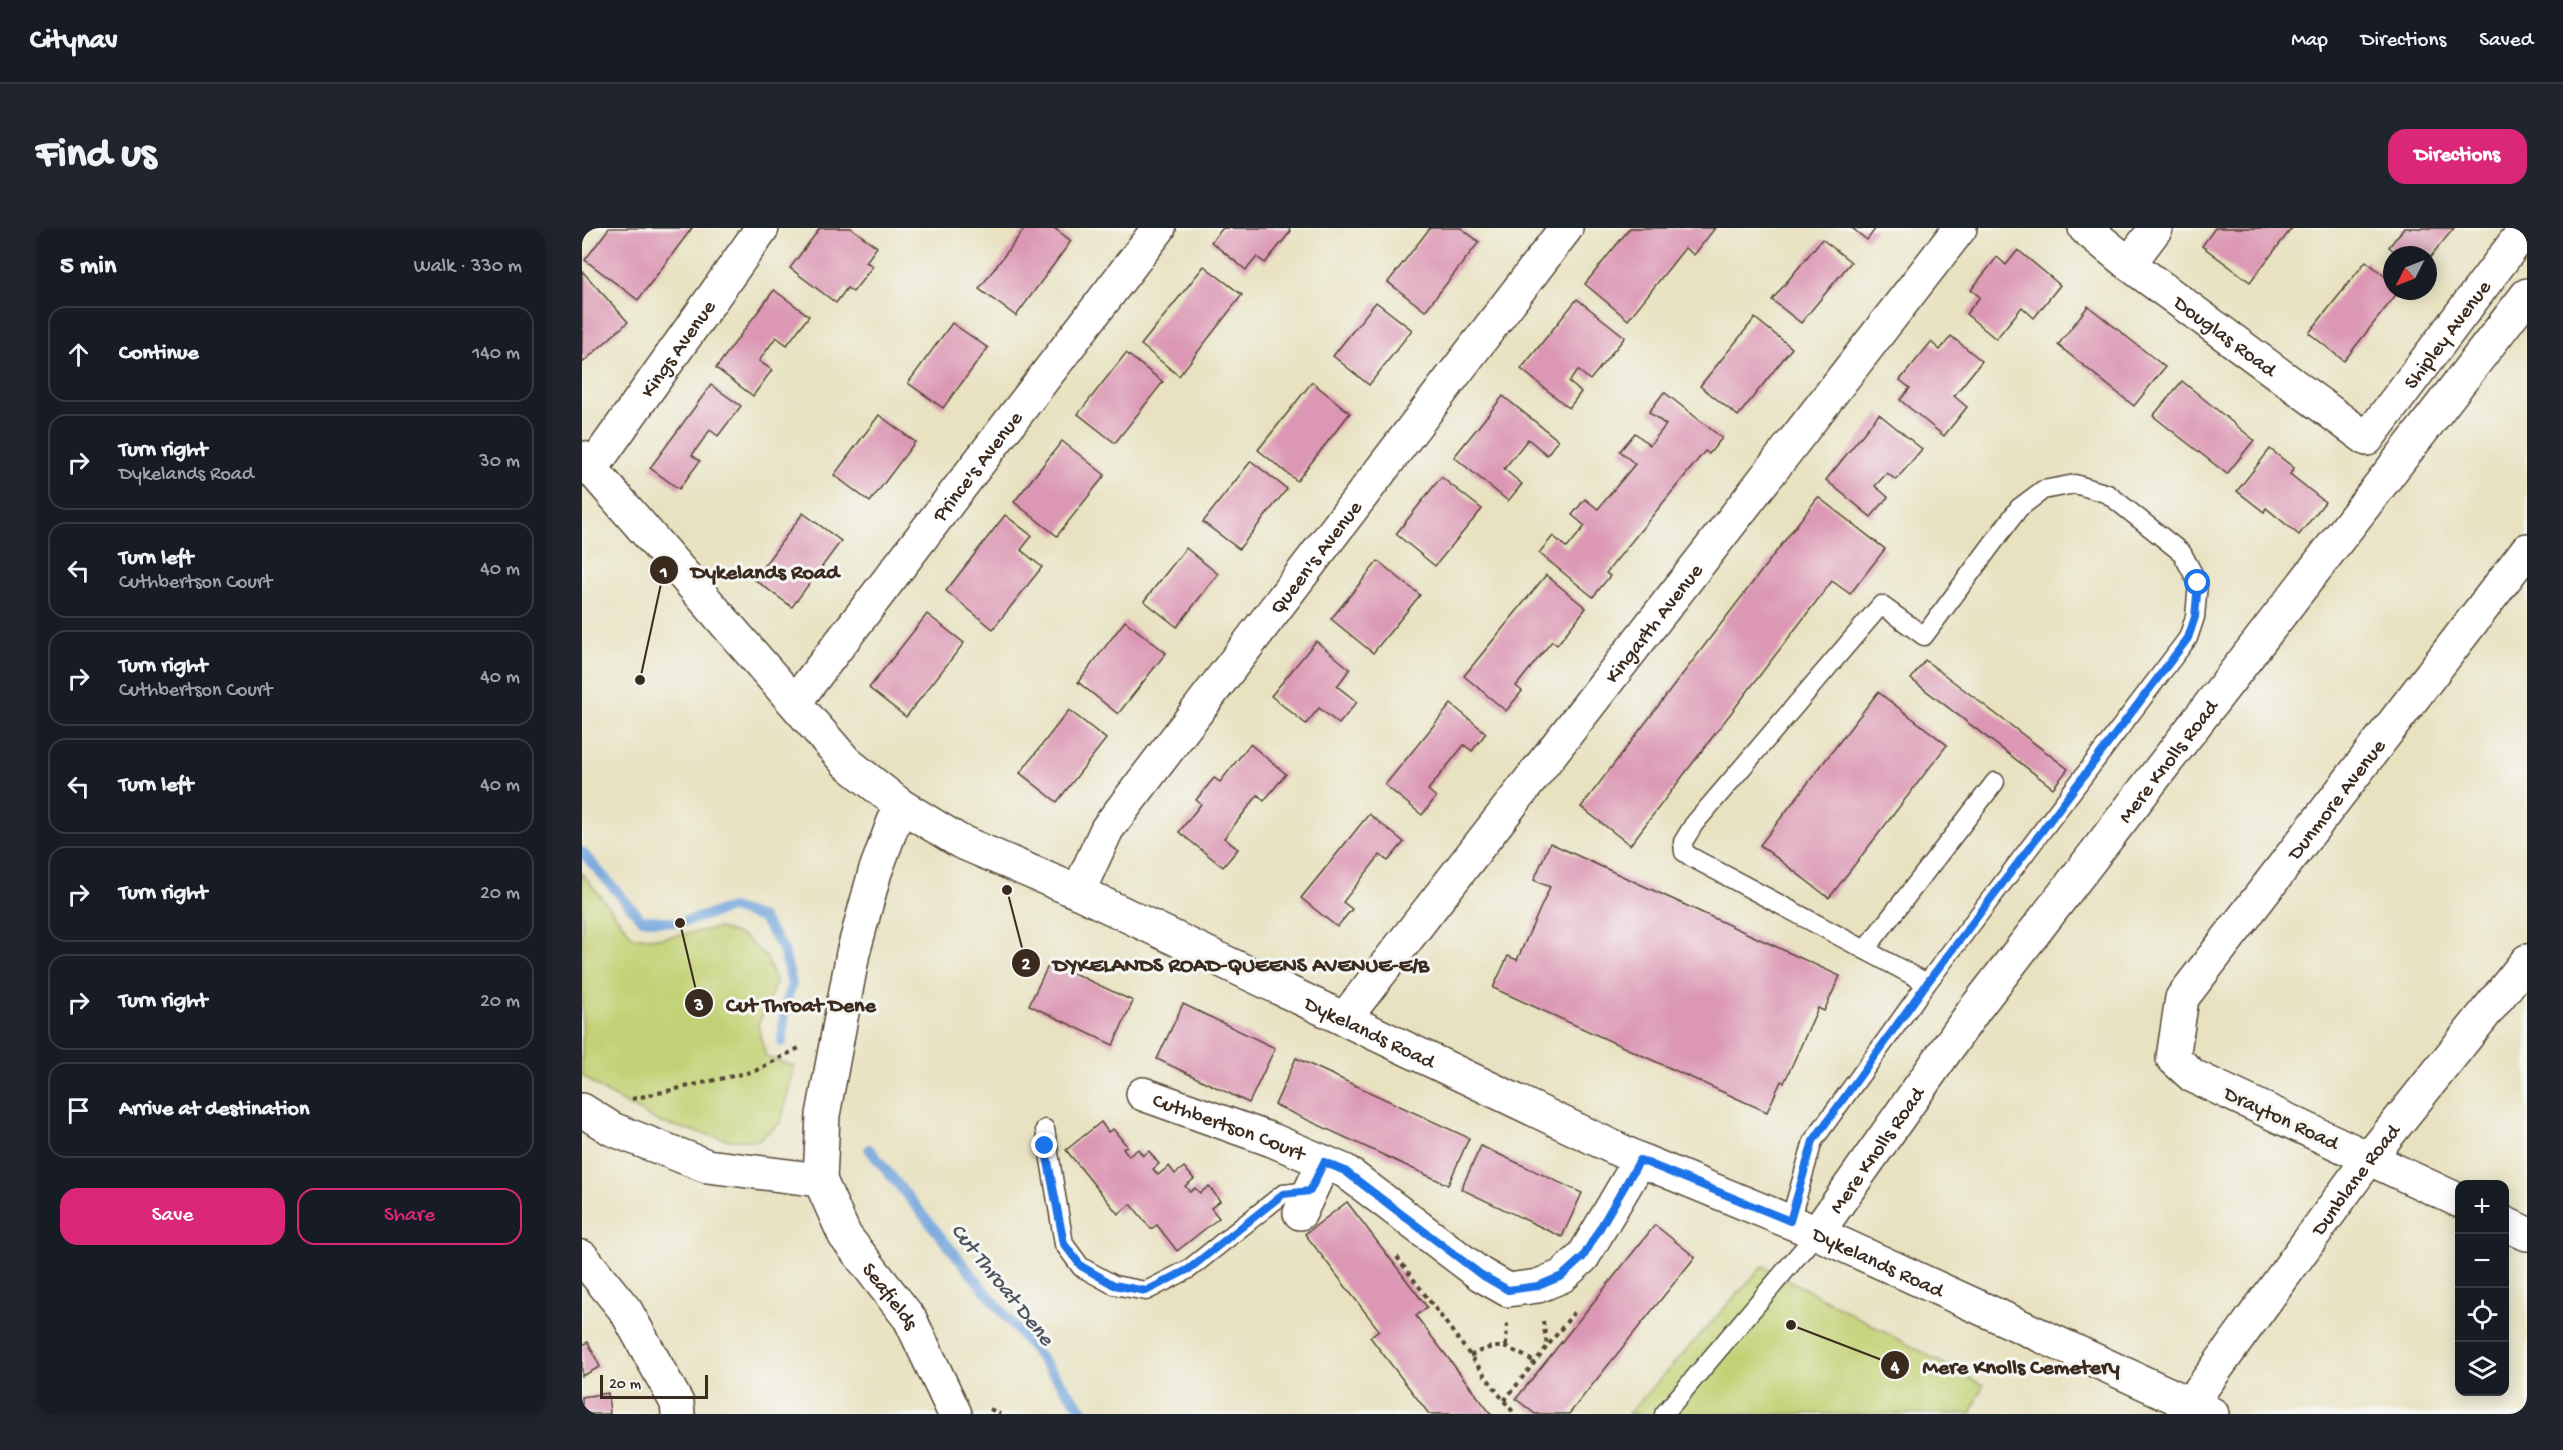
<!DOCTYPE html>
<meta charset="utf-8">
<style>
body{margin:0;font-family:"Gochi Hand",sans-serif;background:#20242c;color:#f1f3f6}
.controls{position:absolute;right:18px;bottom:18px;display:grid;overflow:hidden;border-radius:12px;box-shadow:0 3px 15px #0003}
.controls button{width:54px;height:54px;display:grid;place-items:center;padding:0;border:0;border-bottom:2px solid #363941;background:#171b24;color:#f1f3f6;font:30px sans-serif}
.compass{position:absolute;left:1801px;top:18px;width:54px;height:54px;border-radius:50%;background:#171b24;box-shadow:0 3px 15px #0003;rotate:228deg}
.scale{position:absolute;left:18px;bottom:15px;width:108px;box-sizing:border-box;padding-left:6px;border:3px solid #3b2a1e;border-top:0;font-size:16px;line-height:21px;white-space:nowrap;color:#3b2a1e;-webkit-text-stroke:4px #f6f6f2;paint-order:stroke}
.stop{position:absolute;width:18px;height:18px;margin:-14px;border:4px solid #1a73e8;border-radius:50%;background:#fff}
.stop.end{background:#1a73e8;border-color:#fff;box-shadow:0 2px 6px #0008}
.list{margin:0;padding:0;list-style:none}
h2{display:flex;justify-content:space-between;align-items:center;height:78px;margin:0;padding:0 24px;font-size:26px}
h2 small{font-size:20px;font-weight:400;color:#9ea1a6}
.list li{display:grid;grid-template-columns:39px 1fr auto;gap:18px;align-items:center;box-sizing:border-box;height:96px;margin:0 12px 12px;padding:0 12px;border:2px solid #363941;border-radius:18px}
.list b{display:block;font-size:22px;white-space:nowrap}
.list p{margin:0;font-size:20px;white-space:nowrap;color:#9ea1a6}
.list em{font-size:20px;font-style:normal;color:#9ea1a6}
.actions{display:flex;gap:12px;padding:18px 24px}
.actions a{flex:1;padding:14px 0;border:2px solid #db2777;border-radius:18px;text-align:center;font-size:21px;color:#db2777}
.actions .main{background:#db2777;color:#fff}
.icon{flex:none;width:33px;height:33px;fill:none;stroke:currentColor;stroke-width:2;stroke-linecap:round;stroke-linejoin:round}
.map{position:relative;flex:none;width:1945px;height:1186px;overflow:hidden;border-radius:18px}
header{display:flex;align-items:center;gap:36px;box-sizing:border-box;height:84px;padding:0 30px;background:#171b24;border-bottom:2px solid #363941}
header strong{font-size:28px}
nav{display:flex;gap:33px;margin-inline-start:auto;font-size:21px}
.intro{display:flex;align-items:center;justify-content:space-between;box-sizing:border-box;height:144px;padding:0 36px}
h1{margin:0;font-size:42px}
.button{padding:15px 27px;border-radius:18px;background:#db2777;color:#fff;font-size:21px;font-weight:700}
main{display:flex;gap:36px;padding:0 36px}
aside{flex:1;background:#171b24;border-radius:18px;box-shadow:0 3px 15px #0003}
.map>svg:first-child{display:block}
.green{fill:#c2d174;stroke:#7e7e49;stroke-width:1.5}
.lines{fill:none;stroke-linecap:round;stroke-linejoin:round}
.stream{stroke:#6ea2da;stroke-width:10}
.building{fill:#db97b3}
.lane-casing{stroke:#554636;stroke-width:21}
.street-casing{stroke:#554636;stroke-width:36}
.secondary-casing{stroke:#554636;stroke-width:36}
.path{stroke:#554636;stroke-width:4;stroke-dasharray:4.5 4.5;stroke-linecap:butt}
.lane{stroke:#fff;stroke-width:18}
.street{stroke:#fff;stroke-width:33}
.secondary{stroke:#fff;stroke-width:33}
.route{stroke:#1a73e8;stroke-width:8}
.labels{text-anchor:middle;stroke-width:6;stroke-linejoin:round;paint-order:stroke}
.street-label{font-size:21px;fill:#3b2a1e;stroke:#f6f6f2}
.water-label{font-size:22px;font-style:italic;fill:#4d5460;stroke:#f6f6f2}
.leader{fill:none;stroke:#3b2a1e;stroke-width:2}
.callout-dot{fill:#3b2a1e;stroke:#f6f6f2;stroke-width:2}
.mark-label{font-size:18px;text-anchor:middle;font-weight:bold;fill:#fff}
.callout-label{font-size:22px;text-anchor:middle;font-weight:bold;fill:#3b2a1e;stroke:#f6f6f2;stroke-width:6;stroke-linejoin:round;paint-order:stroke}
</style>
<header>
<strong>Citynav</strong>
<nav><a>Map</a><a>Directions</a><a>Saved</a></nav>
</header>
<div class="intro"><h1>Find us</h1><a class="button">Directions</a></div>
<main>
<aside>
<h2>5 min<small>Walk · 330 m</small></h2>
<ul class="list">
<li><svg class="icon" aria-label="ahead" viewBox="0 0 24 24"><path d="M12 20V5M6 11l6-6 6 6"/></svg><div><b>Continue</b></div><em>140 m</em></li>
<li><svg class="icon" aria-label="right" viewBox="0 0 24 24"><path d="M7 20v-9h11M14 6l5 5-5 5"/></svg><div><b>Turn right</b><p>Dykelands Road</p></div><em>30 m</em></li>
<li><svg class="icon" aria-label="left" viewBox="0 0 24 24"><path d="M17 20v-9H6M10 6l-5 5 5 5"/></svg><div><b>Turn left</b><p>Cuthbertson Court</p></div><em>40 m</em></li>
<li><svg class="icon" aria-label="right" viewBox="0 0 24 24"><path d="M7 20v-9h11M14 6l5 5-5 5"/></svg><div><b>Turn right</b><p>Cuthbertson Court</p></div><em>40 m</em></li>
<li><svg class="icon" aria-label="left" viewBox="0 0 24 24"><path d="M17 20v-9H6M10 6l-5 5 5 5"/></svg><div><b>Turn left</b></div><em>40 m</em></li>
<li><svg class="icon" aria-label="right" viewBox="0 0 24 24"><path d="M7 20v-9h11M14 6l5 5-5 5"/></svg><div><b>Turn right</b></div><em>20 m</em></li>
<li><svg class="icon" aria-label="right" viewBox="0 0 24 24"><path d="M7 20v-9h11M14 6l5 5-5 5"/></svg><div><b>Turn right</b></div><em>20 m</em></li>
<li><svg class="icon" aria-label="arrive" viewBox="0 0 24 24"><path d="M6 21V4h12l-3 4 3 4H6"/></svg><div><b>Arrive at destination</b></div></li>
</ul>
<div class="actions"><a class="main">Save</a><a>Share</a></div>
</aside>
<div class="map">
<svg width="1945" height="1186" viewBox="0 0 1945 1186">
<rect width="100%" height="100%" fill="#f6f6f2"/>
<filter id="ink" filterUnits="userSpaceOnUse"><feTurbulence type="fractalNoise" baseFrequency=".0167" numOctaves="2"/><feDisplacementMap in="SourceGraphic" scale="12" xChannelSelector="R" yChannelSelector="G"/><feConvolveMatrix kernelMatrix="1 2 1 2 8 2 1 2 1" color-interpolation-filters="sRGB"/></filter>
<filter id="wash" filterUnits="userSpaceOnUse"><feTurbulence type="fractalNoise" baseFrequency=".008" numOctaves="4" result="noise"/><feDisplacementMap in="SourceGraphic" scale="24" xChannelSelector="R" yChannelSelector="G"/><feGaussianBlur stdDeviation="1.35" result="paint"/><feColorMatrix in="noise" values="0 0 0 0 0 0 0 0 0 0 0 0 0 0 0 0 0 1.4 0 .05"/><feComposite in="paint" operator="in"/></filter>
<g filter="url(#wash)">
<rect width="100%" height="100%" fill="#e8e2c1"/>
<g class="green">
<path d="M0 645 51 709 78 710 137 700 162 709 184 729 194 755 176 797 184 829 212 838 199 894 176 912H148L79 895 23 864 0 847Z"/>
<path d="M1181 1038 1401 1157 1389 1186H1046Z"/>
</g>
<g class="lines">
<g class="stream">
<path d="M0 624 59 691 98 695 149 680 180 690 201 721 210 756 203 778 200 814"/>
<path d="M287 921 504 1186"/>
</g>
</g>
<g id="blocks">
<g class="building">
<path d="M27 0H110L56 72 3 32Z"/>
<path d="M238 0H269L295 19 284 34 291 38 271 64 265 60 254 75 208 40Z"/>
<path d="M443 0H472L489 13 434 88 397 61Z"/>
<path d="M641 0H706L709 3 683 35 675 29 664 42 629 14Z"/>
<path d="M848 0H879L897 14 843 83 806 54Z"/>
<path d="M1048 0H1133L1112 27 1103 20 1046 92 1003 56Z"/>
<path d="M1270 0H1294L1285 12Z"/>
<path d="M1633 0H1710L1668 54 1620 18Z"/>
<path d="M1822 0H1872L1846 32V27H1817L1807 19Z"/>
<path d="M1240 11 1269 34 1219 95 1190 72Z"/>
<path d="M1436 22 1478 57 1452 90 1440 79 1414 111 1384 86 1398 69 1389 62 1415 29 1424 37Z"/>
<path d="M1784 33 1810 54V63H1817L1762 133 1727 105Z"/>
<path d="M622 38 660 67 597 148 559 117Z"/>
<path d="M0 43 46 94 0 135Z"/>
<path d="M192 62 227 88 205 117 194 109 177 133 190 142 171 168 134 140Z"/>
<path d="M995 71 1043 109 1008 152 996 142 987 154 999 164 987 180 939 141Z"/>
<path d="M794 74 830 102 787 157 751 128Z"/>
<path d="M1506 78 1583 139 1552 178 1476 117Z"/>
<path d="M1173 90 1210 120 1156 188 1118 158Z"/>
<path d="M370 95 406 120 361 180 326 155Z"/>
<path d="M1369 108 1400 133 1372 168 1385 179 1362 208 1318 172 1328 160 1318 152 1349 114 1358 122Z"/>
<path d="M544 125 581 154 533 215 496 186Z"/>
<path d="M1600 153 1672 212 1645 246 1571 188Z"/>
<path d="M730 154 768 185 715 253 676 222Z"/>
<path d="M129 157 159 178 136 208 128 202 110 227 118 233 97 261 68 240Z"/>
<path d="M1082 164 1140 210 1127 226 1123 223 1024 345 1028 348 1011 369 957 325 971 308 985 320 1003 298 990 287 1003 271 1016 281 1053 236 1038 223 1053 205 1068 217 1084 197 1067 184Z"/>
<path d="M921 168 976 212 965 227 946 211 922 241 940 256 926 273 872 229Z"/>
<path d="M1297 186 1340 221 1314 252 1305 245 1293 258 1306 269 1289 289 1244 252Z"/>
<path d="M297 187 333 214 288 274 252 247Z"/>
<path d="M480 213 523 247 475 308 432 274Z"/>
<path d="M1688 221 1712 240 1708 246 1743 274 1717 307 1684 280 1682 284 1655 263Z"/>
<path d="M669 233 705 261 657 321 621 294Z"/>
<path d="M859 249 900 281 853 338 814 306Z"/>
<path d="M1236 269 1303 321 1268 366 1250 353 1048 617 999 579Z"/>
<path d="M221 285 259 313 210 379 172 351Z"/>
<path d="M423 287 450 308 439 322 460 339 411 401 364 363Z"/>
<path d="M604 320 636 346 595 399 562 373Z"/>
<path d="M796 333 838 367 791 425 749 391Z"/>
<path d="M964 347 1004 380 975 417 970 413 934 458 940 463 924 483 882 448Z"/>
<path d="M345 386 382 415 324 489 287 460Z"/>
<path d="M543 393 584 425 536 486 496 454Z"/>
<path d="M734 413 768 441 755 458 775 474 757 496 737 480 724 496 689 468Z"/>
<path d="M1343 432 1486 541 1471 560 1329 451Z"/>
<path d="M1296 464 1365 517 1247 670 1178 617Z"/>
<path d="M869 476 904 505 890 523 882 517 846 562 854 569 840 587 803 557Z"/>
<path d="M487 482 524 511 475 574 438 545Z"/>
<path d="M668 516 704 546 682 573 676 567 642 610 656 621 641 639 597 604 619 576 614 572 632 550 638 554Z"/>
<path d="M787 586 822 614 806 633 798 627 761 674 770 681 755 699 719 670Z"/>
<path d="M968 615 1258 748 1242 783 1236 780 1202 855 1199 853 1185 884 911 760 926 728 935 732 968 659 952 652Z"/>
<path d="M468 734 551 773 531 817 447 777Z"/>
<path d="M601 776 693 820 667 875 575 831Z"/>
<path d="M714 830 887 910 866 957 693 877Z"/>
<path d="M519 894 526 904 531 901 545 918 541 920 547 928 556 921 561 928 567 923 577 936 571 941 576 947 587 938 593 946 602 939 612 951 603 958 608 964 613 960 618 965 627 958 638 973 629 980 637 990 595 1023 575 997 569 1001 549 976 536 986 484 922Z"/>
<path d="M899 918 1000 965 980 1009 879 961Z"/>
<path d="M765 974 845 1079 834 1088 909 1186H847L788 1109 797 1102 723 1006Z"/>
<path d="M1073 997 1113 1029 987 1186H953L934 1171Z"/>
<path d="M6 1114 18 1139 0 1148V1117Z"/>
<path d="M26 1165 28 1186H0V1169Z"/>
</g>
</g>
</g>
<g filter="url(#ink)">
<use href="#blocks" fill-opacity="0" stroke="#554636" stroke-width="1.5"/>
<g class="lines">
<defs>
<g id="lane">
<path d="M1283 722 1413 554"/>
<path d="M463 901 482 1016 499 1039 532 1057 564 1063 607 1041 701 966 728 963"/>
<path d="M1208 993 1231 913 1345 755 1109 629 1102 624 1101 614 1112 596 1299 377 1342 408 1437 280 1461 262 1493 256 1526 266 1600 325 1616 355 1613 389 1606 410 1345 755"/>
<path d="M1082 1186 1235 1005"/>
</g>
<g id="street">
<path id="s1" d="M1503 0 1547 36 1785 211 1944 0"/>
<path d="M1547 36 1574 0"/>
<path id="s2" d="M10 240 180 0"/>
<path id="s3" d="M213 474 577 0"/>
<path id="s4" d="M318 577 293 644 271 725 241 887 238 952 263 1008 328 1091 373 1186"/>
<path id="s5" d="M496 664 525 601 984 0"/>
<path id="s6" d="M763 790 1378 0"/>
<path id="s7" d="M561 866 690 912 763 943 898 1046 926 1062 956 1058 980 1048 1001 1029 1058 932"/>
<path d="M0 882 30 901 125 938 238 952"/>
<path id="s8" d="M1878 973 1611 848 1591 830 1600 770 1945 322"/>
<path d="M718 985 742 934"/>
<path d="M1922 995 1945 1006"/>
<path id="s9" d="M1235 1005 1393 781 1945 67"/>
<path d="M0 1029 44 1083 95 1175 96 1186"/>
<path id="s10" d="M1601 1186 1788 929 1945 733"/>
</g>
<g id="secondary">
<path id="s11" d="M0 230 264 534 318 577 377 613 496 664 1058 932 1235 1005 1630 1186"/>
</g>
</defs>
<use href="#lane" class="lane-casing"/>
<use href="#street" class="street-casing"/>
<use href="#secondary" class="secondary-casing"/>
<g class="path">
<path d="M50 871 173 843 217 820"/>
<path d="M815 1029 922 1173 994 1082"/>
<path d="M961 1093 965 1118"/>
<path d="M924 1118 925 1095"/>
<path d="M888 1128C917 1112 926 1119 953 1134"/>
<path d="M922 1173 933 1186"/>
<path d="M408 1181 418 1186"/>
</g>
<use href="#lane" class="lane"/>
<use href="#street" class="street"/>
<use href="#secondary" class="secondary"/>
</g>
</g>
<g class="lines" filter="url(#ink)">
<path class="route" d="M463 918 482 1016 499 1038 532 1057 564 1063 607 1041 701 966 728 963 742 934 763 943 898 1046 926 1062 956 1058 980 1048 1001 1029 1058 932 1208 993 1231 913 1345 755 1606 410 1613 389 1616 355"/>
</g>
<g class="labels">
<g class="street-label">
<text dy="7" stroke="none"><textPath href="#s1" startOffset="484">Shipley Avenue</textPath></text>
<text dy="7" stroke="none"><textPath href="#s1" startOffset="177">Douglas Road</textPath></text>
<text dy="7" stroke="none"><textPath href="#s2" startOffset="147">Kings Avenue</textPath></text>
<text dy="7" stroke="none"><textPath href="#s3" startOffset="298">Prince's Avenue</textPath></text>
<text dy="7" stroke="none"><textPath href="#s5" startOffset="412">Queen's Avenue</textPath></text>
<text dy="7" stroke="none"><textPath href="#s6" startOffset="501">Kingarth Avenue</textPath></text>
<text dy="7" stroke="none"><textPath href="#s9" startOffset="588">Mere Knolls Road</textPath></text>
<text dy="7" stroke="none"><textPath href="#s8" startOffset="634">Dunmore Avenue</textPath></text>
<text dy="7" stroke="none"><textPath href="#s11" startOffset="994">Dykelands Road</textPath></text>
<text transform="translate(1700 889) rotate(25)" y="7">Drayton Road</text>
<text dy="7" stroke="none"><textPath href="#s7" startOffset="92">Cuthbertson Court</textPath></text>
<text dy="7" stroke="none"><textPath href="#s9" startOffset="102">Mere Knolls Road</textPath></text>
<text dy="7" stroke="none"><textPath href="#s10" startOffset="291">Dunblane Road</textPath></text>
<text dy="7" stroke="none"><textPath href="#s11" startOffset="1552">Dykelands Road</textPath></text>
<text dy="7" stroke="none"><textPath href="#s4" startOffset="522">Seafields</textPath></text>
</g>
<g class="water-label">
<text transform="translate(422 1055) rotate(51)" y="8">Cut Throat Dene</text>
</g>
</g>
<path class="leader" d="M58 452L82 342M425 662L444 735M98 695L117 775M1209 1097L1313 1137"/>
<g class="callout-dot">
<circle cx="58" cy="452" r="6"/>
<circle cx="425" cy="662" r="6"/>
<circle cx="98" cy="695" r="6"/>
<circle cx="1209" cy="1097" r="6"/>
<circle cx="82" cy="342" r="15"/>
<circle cx="444" cy="735" r="15"/>
<circle cx="117" cy="775" r="15"/>
<circle cx="1313" cy="1137" r="15"/>
</g>
<g class="mark-label">
<text x="82" y="349">1</text>
<text x="444" y="741">2</text>
<text x="117" y="782">3</text>
<text x="1313" y="1144">4</text>
</g>
<g class="callout-label">
<text x="183" y="350">Dykelands Road</text>
<text x="659" y="743">DYKELANDS ROAD-QUEENS AVENUE-E/B</text>
<text x="219" y="783">Cut Throat Dene</text>
<text x="1439" y="1145">Mere Knolls Cemetery</text>
</g>
</svg>
<div class="controls">
<button>+</button>
<button>−</button>
<button><svg class="icon" aria-label="locate" viewBox="0 0 24 24"><circle cx="12" cy="12" r="6"/><path d="M12 2v4M12 18v4M2 12h4M18 12h4"/></svg></button>
<button><svg class="icon" aria-label="layers" viewBox="0 0 24 24"><path d="M12 4l9 5-9 5-9-5zM3 14l9 5 9-5"/></svg></button>
</div>
<svg class="compass" viewBox="-18 -18 36 36"><path d="M0-13l5 13h-10z" fill="#e53935"/><path d="M0 13l5-13h-10z" fill="#9ea1a6"/></svg>
<div class="scale">20 m</div>
<div class="stop" style="left:1616px;top:355px"></div>
<div class="stop end" style="left:463px;top:918px"></div>
</div>
</main>
